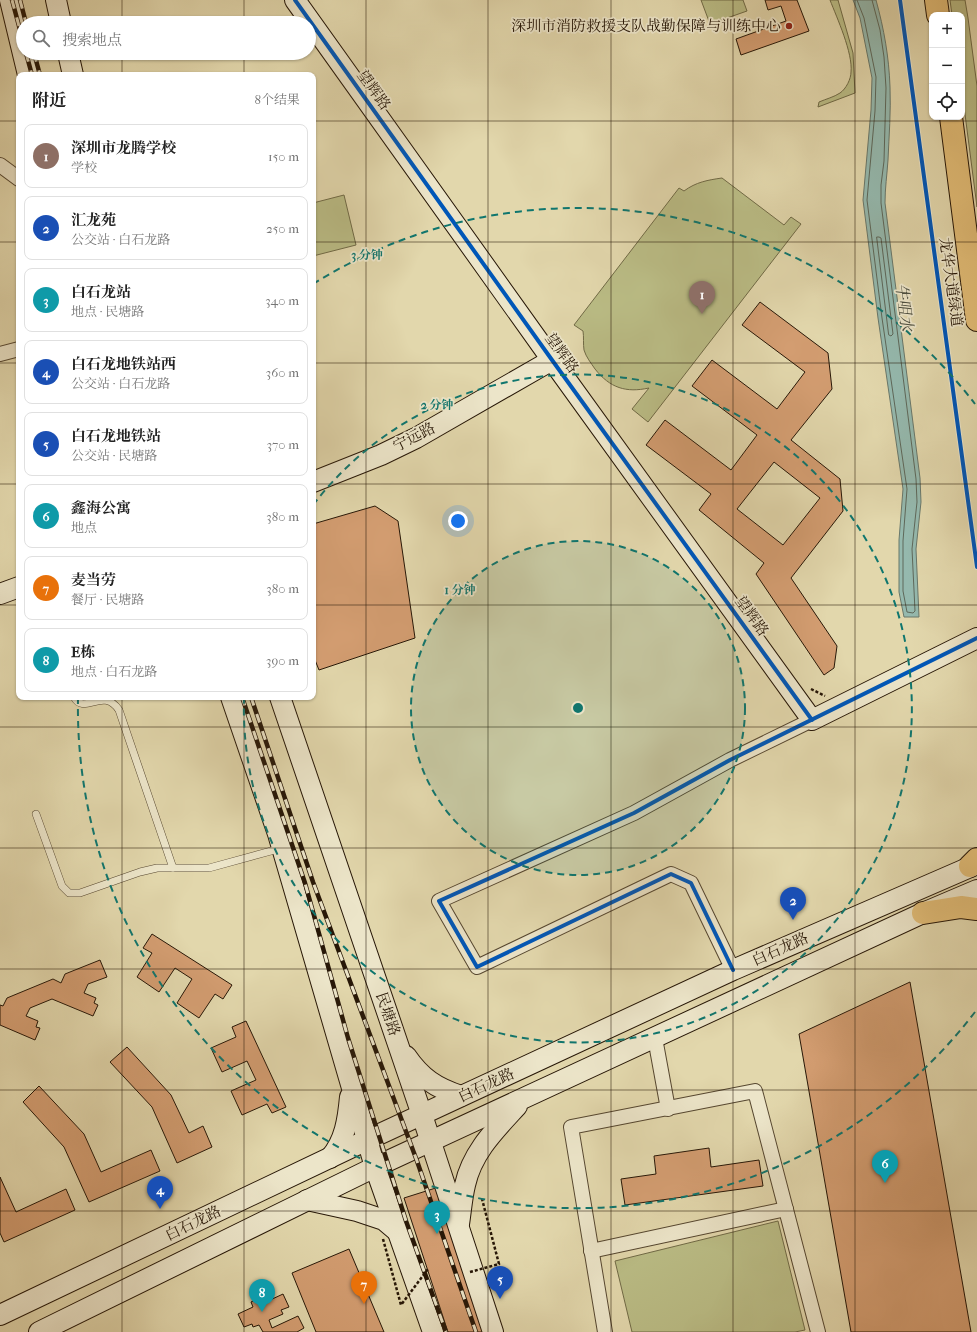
<!DOCTYPE html>
<html lang="zh">
<meta charset="utf-8">
<style>
body{margin:0;font-family:"IM FELL French Canon","Noto Serif SC",serif;background:#f2f2f2;color:#222}
.controls{position:absolute;right:12px;top:12px;display:grid;overflow:hidden;border-radius:8px;box-shadow:0 1px 3px #0004}
.controls button{width:36px;height:36px;display:grid;place-items:center;padding:0;border:0;border-bottom:1px solid #e0e0e0;background:#fff;color:#222;font:20px sans-serif}
.you{position:absolute;left:458px;top:521px;width:14px;height:14px;margin:-10px;border:3px solid #fff;border-radius:50%;background:#1a73e8;box-shadow:0 0 0 6px #1a73e833}
.badge{display:grid;place-items:center;width:26px;height:26px;border-radius:50%;background:#d93025;color:#fff;font-size:13px;font-weight:700}
.pin{position:absolute;translate:-50% -33px;filter:drop-shadow(0 1px 2px #0008)}
.pin::after{content:'';position:absolute;top:21px;width:14px;height:12px;background:inherit;clip-path:polygon(0 0,100% 0,50% 100%)}
.list{margin:0;padding:0;list-style:none}
h2{display:flex;justify-content:space-between;align-items:center;height:52px;margin:0;padding:0 16px;font-size:17px}
h2 small{font-size:13px;font-weight:400;color:#767676}
.list li{display:grid;grid-template-columns:26px 1fr auto;gap:12px;align-items:center;box-sizing:border-box;height:64px;margin:0 8px 8px;padding:0 8px;border:1px solid #e0e0e0;border-radius:8px}
.list b{display:block;font-size:15px;white-space:nowrap}
.list p{margin:0;font-size:13px;white-space:nowrap;color:#767676}
.list em{font-size:13px;font-style:normal;color:#767676}
.icon{flex:none;width:22px;height:22px;fill:none;stroke:currentColor;stroke-width:2;stroke-linecap:round;stroke-linejoin:round}
.map{position:relative;flex:none;width:977px;height:1332px;overflow:hidden}
.search{position:absolute;background:#fff;box-shadow:0 1px 3px #0004;left:16px;top:16px;width:300px;height:44px;display:flex;align-items:center;gap:10px;box-sizing:border-box;padding:0 14px;border-radius:22px;color:#767676;font-size:15px}
.panel{position:absolute;background:#fff;box-shadow:0 1px 3px #0004;left:16px;top:72px;width:300px;height:628px;border-radius:8px}
.map>svg:first-child{display:block}
.green{fill:#babc85;stroke:#706a46}
.water{fill:#95b9ae;stroke:#69786b}
.lines{fill:none;stroke-linecap:round;stroke-linejoin:round}
.shore{stroke:#5e685a;stroke-width:1}
.building{fill:#d39d71;stroke:#271707;fill-rule:evenodd}
.lane-casing{stroke:#564730;stroke-width:8}
.street-casing{stroke:#564730;stroke-width:16}
.secondary-casing{stroke:#271707;stroke-width:22}
.primary-casing{stroke:#271707;stroke-width:24}
.path{stroke:#271707;stroke-width:2.5;stroke-dasharray:3 2;stroke-linecap:butt}
.lane{stroke:#ece5c9;stroke-width:7}
.street{stroke:#ece5c9;stroke-width:14}
.secondary{stroke:#ece5c9;stroke-width:20}
.primary{stroke:#e1bc76;stroke-width:22}
.rail-casing{stroke:#271707;stroke-width:4.5}
.rail{stroke:#ece5c9;stroke-width:3;stroke-dasharray:9;stroke-linecap:butt}
.path-bridge{stroke:#271707;stroke-width:2.5;stroke-dasharray:3 2;stroke-linecap:butt}
.cycleway-casing{stroke:#ece5c9;stroke-width:6}
.cycleway{stroke:#0057b8;stroke-width:4}
.grid{fill:none;stroke:#271707;stroke-width:1;stroke-opacity:0.55}
.ring{fill:none;stroke:#0f766e;stroke-width:2;stroke-dasharray:7 5}
.poi-dot{fill:#8f2418;stroke:#ece5c9;stroke-width:1.5}
.labels{text-anchor:middle;stroke-width:3.5;stroke-linejoin:round;paint-order:stroke}
.poi-label{font-size:15px;fill:#271707;stroke:#ece5c9;text-anchor:end}
.street-label{font-size:15px;fill:#271707;stroke:#ece5c9}
.water-label{font-size:16px;font-style:italic;fill:#4e5041;stroke:#ece5c9}
.centre{fill:#0f766e;stroke:#ece5c9;stroke-width:2}
.ring-label{font-size:12px;text-anchor:middle;font-weight:bold;fill:#0f766e;stroke:#ece5c9;stroke-width:3.5;stroke-linejoin:round;paint-order:stroke}
</style>
<div class="map">
<svg width="977" height="1332" viewBox="0 0 977 1332">
<rect width="100%" height="100%" fill="#e2d7ac"/>
<filter id="stains"><feTurbulence type="fractalNoise" baseFrequency=".005" numOctaves="4"/><feColorMatrix values="0 0 0 0 .2 0 0 0 0 .09 0 0 0 0 .02 0 0 0 .5 -.17"/></filter>
<radialGradient id="worn" r=".72"><stop offset=".6" stop-color="#630" stop-opacity="0"/><stop offset="1" stop-color="#630" stop-opacity=".3"/></radialGradient>
<g class="green">
<path d="M701 0H743L747 11 710 24Z"/>
<path d="M830 0H838L853 53 855 93 818 107 819 102C826 99 834 97 840 93 846 89 851 79 851 72 853 53 837 18 830 0Z"/>
<path d="M950 0H965L968 18 977 86V207L962 91V15H952Z"/>
<path d="M722 178 784 225 791 217 801 224 648 422 632 409 649 388C626 393 610 388 595 369 591 363 586 357 584 350 583 344 584 337 583 331L574 325 679 188 684 191C696 182 708 180 722 178Z"/>
<path d="M344 195 356 245 313 256V203Z"/>
<path d="M778 1221 805 1330 795 1332H632L615 1261Z"/>
</g>
<path class="water" d="M853 0H876C884 29 889 57 890 87 891 111 889 136 888 160 887 175 885 188 885 203L920 478 921 502 916 549 919 617H904L899 592V540L903 489 878 318 863 200 871 110 872 78 860 18Z"/>
<g class="lines">
<g class="shore">
<path d="M857 0 864 18 876 77 875 111 867 200 882 318 907 489 903 541V591L907 612 913 613 915 611 912 549 917 502 916 479 881 203V185L884 161 886 88 884 57 880 30 872 0"/>
<path d="M877 237H879L881 238 893 334 891 336 889 335Z"/>
</g>
</g>
<g class="building">
<path d="M765 0H797L809 31 741 55 736 39 786 21 781 6 768 10Z"/>
<path d="M760 302 828 353 832 389 791 440 840 479 843 511 791 578 837 646 834 668 824 675 756 574 764 563 699 510 711 494 646 445 665 420 731 470 757 435 692 386 712 360 777 409 805 372 742 325ZM774 462 820 498 783 545 737 509Z"/>
<path d="M375 506 398 521 415 638 319 670 313 655V524Z"/>
<path d="M152 934 232 985 223 999 215 994 199 1018 177 1003 192 979 175 968 159 992 137 977 152 953 143 948Z"/>
<path d="M100 960 107 977 88 984 84 993 96 998 94 1003 98 1005 93 1016 52 999 30 1008 26 1016 38 1021 36 1027 40 1028 35 1040 0 1025V1005L3 1006 7 998 53 979 61 983 65 974Z"/>
<path d="M910 982 971 1332H851L799 1034Z"/>
<path d="M246 1021 286 1107 272 1113 267 1104 242 1115 231 1091 256 1080 247 1061 222 1072 211 1048 236 1037 232 1027Z"/>
<path d="M127 1047 171 1095 189 1133 203 1126 212 1147 177 1163 152 1107 110 1062Z"/>
<path d="M39 1086 84 1134 101 1172 151 1150 160 1171 89 1202 64 1147 23 1102Z"/>
<path d="M709 1148 711 1167 759 1160 763 1186 625 1205 621 1179 656 1174 654 1156Z"/>
<path d="M0 1177 16 1212 66 1189 75 1210 4 1242 0 1233Z"/>
<path d="M442 1186 490 1332H448L404 1198Z"/>
<path d="M349 1249 384 1332H316L292 1273Z"/>
<path d="M283 1294 289 1307 281 1310 283 1314 269 1320 272 1328 298 1316 304 1328 297 1332H263L259 1325 253 1327 252 1324 244 1327 238 1314 253 1307 251 1302 265 1295 268 1301Z"/>
</g>
<g class="lines">
<defs>
<g id="lane">
<path d="M74 697C84 716 103 686 119 710L173 868"/>
<path d="M36 814 62 886 69 893H80L140 872 157 868H209L282 848"/>
</g>
<g id="street">
<path d="M0 165 19 179"/>
<path d="M0 354 19 349"/>
<path d="M733 970 691 883 671 874 477 967 439 901 634 813 730 760 812 720"/>
<path d="M655 1038 668 1109"/>
<path d="M591 1251 786 1209"/>
<path d="M605 1332 571 1127 755 1091 818 1332"/>
</g>
<g id="secondary">
<path d="M10 0 28 75"/>
<path d="M56 0 61 23"/>
<path d="M295 0 552 360 812 720 977 638"/>
<path d="M68 53 73 75"/>
<path d="M313 482 381 455 416 438 552 360"/>
<path d="M0 594 19 587"/>
<path d="M231 697 278 834 375 1167 433 1332"/>
<path d="M280 697 422 1115 493 1332"/>
<path d="M406 1056C421 1078 436 1088 461 1096"/>
<path d="M330 1158C345 1141 348 1119 350 1097"/>
<path d="M307 1200 357 1211 384 1220 397 1231"/>
<path d="M459 1224C461 1211 462 1197 465 1185 472 1152 496 1129 517 1106"/>
<path d="M0 1315 367 1140 733 970 977 864"/>
<path d="M39 1332 375 1167 923 913 977 890"/>
</g>
<g id="primary">
<path d="M936 0 938 15"/>
<path d="M951 117 977 320"/>
<path d="M970 866 977 859"/>
<path d="M923 913 961 907 977 909"/>
</g>
</defs>
<use href="#lane" class="lane-casing"/>
<use href="#street" class="street-casing"/>
<use href="#secondary" class="secondary-casing"/>
<use href="#primary" class="primary-casing"/>
<path class="path" d="M811 689 825 696"/>
<use href="#lane" class="lane"/>
<use href="#street" class="street"/>
<use href="#secondary" class="secondary"/>
<use href="#primary" class="primary"/>
<defs>
<g id="rail">
<path d="M12 0 23 41"/>
<path d="M20 0 26 23"/>
<path d="M26 53 32 75"/>
<path d="M34 53 40 75"/>
<path d="M242 697 305 883 348 1038 406 1221 446 1332"/>
<path d="M251 697 313 882 417 1161 476 1332"/>
</g>
</defs>
<use href="#rail" class="rail-casing"/>
<use href="#rail" class="rail"/>
<g class="path-bridge">
<path d="M383 1239 401 1305 428 1269"/>
<path d="M470 1272 499 1264 482 1199"/>
</g>
<defs>
<g id="cycleway">
<path d="M295 0 552 360 812 720"/>
<path d="M900 0 977 567"/>
<path d="M733 970 691 883 671 874 477 967 439 901 634 813 730 760 977 638"/>
</g>
</defs>
<use href="#cycleway" class="cycleway-casing"/>
<use href="#cycleway" class="cycleway"/>
</g>
<path class="grid" d="M122 0V23M244 0V23M366 0V1332M488 0V1332M611 0V1332M733 0V1332M855 0V1332M122 53V75M244 53V75M0 121H19M313 121H977M0 242H19M313 242H977M0 363H19M313 363H977M0 484H19M313 484H977M0 605H19M313 605H977M122 697V1332M244 697V1332M0 727H977M0 848H977M0 969H977M0 1090H977M0 1211H977"/>
<circle cx="578" cy="708" r="167" fill="#0f766e" fill-opacity=".12"/>
<g class="ring">
<circle cx="578" cy="708" r="167"/>
<path d="M313 505A334 334 0 1 1 244 699"/>
<path d="M975 1012A500 500 0 0 1 78 699M313 284A500 500 0 0 1 975 404"/>
</g>
<circle class="poi-dot" cx="789" cy="26" r="4"/>
<g class="labels">
<g class="poi-label">
<text x="781" y="31">深圳市消防救援支队战勤保障与训练中心</text>
</g>
<g class="street-label">
<text transform="translate(374 90) rotate(54)" y="5">望辉路</text>
<text transform="translate(951 282) rotate(82)" y="5">龙华大道绿道</text>
<text transform="translate(562 353) rotate(54)" y="5">望辉路</text>
<text transform="translate(414 437) rotate(-27)" y="5">宁远路</text>
<text transform="translate(752 616) rotate(54)" y="5">望辉路</text>
<text transform="translate(780 949) rotate(-24)" y="5">白石龙路</text>
<text transform="translate(388 1014) rotate(71)" y="5">民塘路</text>
<text transform="translate(486 1085) rotate(-25)" y="5">白石龙路</text>
<text transform="translate(193 1223) rotate(-26)" y="5">白石龙路</text>
</g>
<g class="water-label">
<text transform="translate(905 307) rotate(83)" y="6">牛咀水</text>
</g>
</g>
<circle cx="578" cy="708" r="6" class="centre"/>
<g class="ring-label">
<text x="367" y="259">3 分钟</text>
<text x="437" y="409">2 分钟</text>
<text x="460" y="594">1 分钟</text>
</g>
<rect width="100%" height="100%" filter="url(#stains)"/>
<rect width="100%" height="100%" fill="url(#worn)"/>
</svg>
<div class="controls">
<button>+</button>
<button>−</button>
<button><svg class="icon" aria-label="locate" viewBox="0 0 24 24"><circle cx="12" cy="12" r="6"/><path d="M12 2v4M12 18v4M2 12h4M18 12h4"/></svg></button>
</div>
<div class="you"></div>
<div class="pin badge" style="left:702px;top:314px;background:#8d6e63">1</div>
<div class="pin badge" style="left:793px;top:920px;background:#1a4fb4">2</div>
<div class="pin badge" style="left:437px;top:1234px;background:#0f9aa8">3</div>
<div class="pin badge" style="left:160px;top:1209px;background:#1a4fb4">4</div>
<div class="pin badge" style="left:500px;top:1299px;background:#1a4fb4">5</div>
<div class="pin badge" style="left:885px;top:1183px;background:#0f9aa8">6</div>
<div class="pin badge" style="left:364px;top:1304px;background:#e8710a">7</div>
<div class="pin badge" style="left:262px;top:1312px;background:#0f9aa8">8</div>
<div class="search"><svg class="icon" aria-label="search" viewBox="0 0 24 24"><circle cx="10" cy="10" r="6"/><path d="M15 15l6 6"/></svg>搜索地点</div>
<section class="panel">
<h2>附近<small>8个结果</small></h2>
<ul class="list">
<li><span class="badge" style="background:#8d6e63">1</span><div><b>深圳市龙腾学校</b><p>学校</p></div><em>150 m</em></li>
<li><span class="badge" style="background:#1a4fb4">2</span><div><b>汇龙苑</b><p>公交站 · 白石龙路</p></div><em>250 m</em></li>
<li><span class="badge" style="background:#0f9aa8">3</span><div><b>白石龙站</b><p>地点 · 民塘路</p></div><em>340 m</em></li>
<li><span class="badge" style="background:#1a4fb4">4</span><div><b>白石龙地铁站西</b><p>公交站 · 白石龙路</p></div><em>360 m</em></li>
<li><span class="badge" style="background:#1a4fb4">5</span><div><b>白石龙地铁站</b><p>公交站 · 民塘路</p></div><em>370 m</em></li>
<li><span class="badge" style="background:#0f9aa8">6</span><div><b>鑫海公寓</b><p>地点</p></div><em>380 m</em></li>
<li><span class="badge" style="background:#e8710a">7</span><div><b>麦当劳</b><p>餐厅 · 民塘路</p></div><em>380 m</em></li>
<li><span class="badge" style="background:#0f9aa8">8</span><div><b>E栋</b><p>地点 · 白石龙路</p></div><em>390 m</em></li>
</ul>
</section>
</div>
